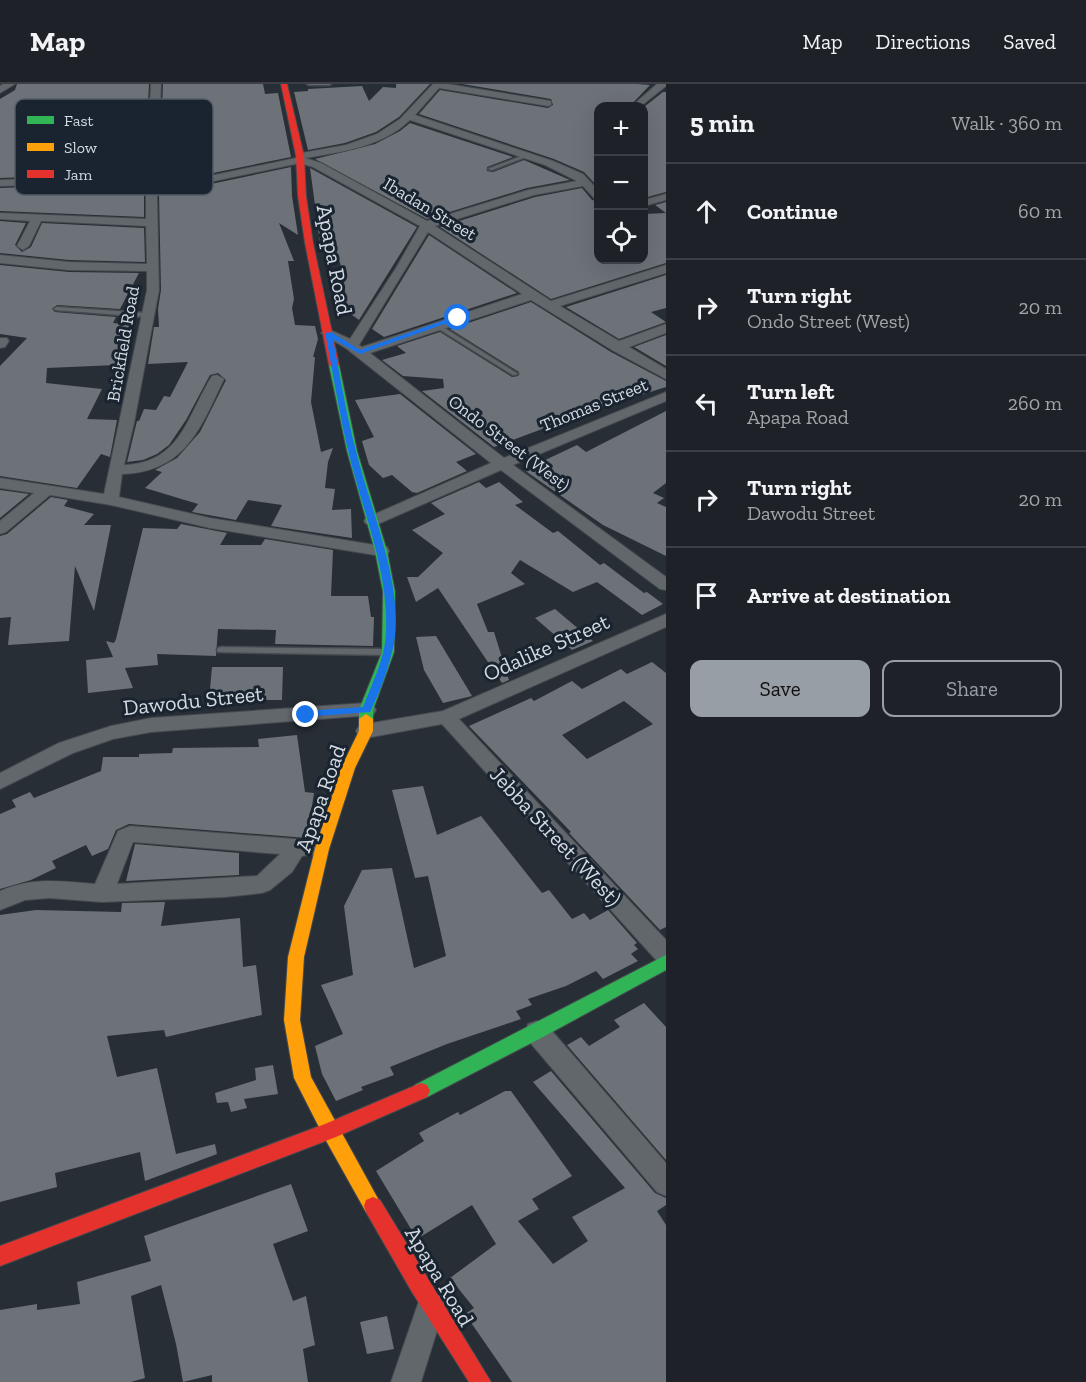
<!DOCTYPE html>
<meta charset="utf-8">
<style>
body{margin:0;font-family:"Zilla Slab",serif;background:#262a30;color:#f1f3f6}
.controls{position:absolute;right:18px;top:18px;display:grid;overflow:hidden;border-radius:12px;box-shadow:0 6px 24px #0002}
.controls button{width:54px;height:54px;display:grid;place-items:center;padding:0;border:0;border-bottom:2px solid #3c3f45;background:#1e2228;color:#f1f3f6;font:30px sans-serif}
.stop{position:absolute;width:18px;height:18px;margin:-14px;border:4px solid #1a73e8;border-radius:50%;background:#fff}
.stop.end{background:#1a73e8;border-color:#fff;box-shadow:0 2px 6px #0008}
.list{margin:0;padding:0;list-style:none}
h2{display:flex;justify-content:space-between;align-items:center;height:78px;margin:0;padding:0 24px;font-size:26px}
h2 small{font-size:20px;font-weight:400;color:#a1a4a8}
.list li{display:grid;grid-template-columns:39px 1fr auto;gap:18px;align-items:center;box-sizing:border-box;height:96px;padding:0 24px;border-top:2px solid #3c3f45}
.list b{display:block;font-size:22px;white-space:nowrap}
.list p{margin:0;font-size:20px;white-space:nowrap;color:#a1a4a8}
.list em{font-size:20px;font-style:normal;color:#a1a4a8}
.actions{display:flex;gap:12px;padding:18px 24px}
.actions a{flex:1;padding:14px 0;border:2px solid #979ea5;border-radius:12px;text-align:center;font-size:21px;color:#979ea5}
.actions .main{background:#979ea5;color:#111}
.icon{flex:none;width:33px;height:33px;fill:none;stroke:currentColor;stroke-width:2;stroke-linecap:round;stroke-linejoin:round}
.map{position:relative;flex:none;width:666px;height:1298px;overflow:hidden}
header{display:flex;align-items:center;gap:36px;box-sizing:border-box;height:84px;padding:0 30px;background:#1e2228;border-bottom:2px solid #3c3f45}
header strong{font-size:28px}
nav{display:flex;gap:33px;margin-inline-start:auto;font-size:21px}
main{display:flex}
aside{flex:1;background:#1e2228}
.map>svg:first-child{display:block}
.building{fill:#6c7278;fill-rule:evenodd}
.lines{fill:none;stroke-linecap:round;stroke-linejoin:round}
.lane-casing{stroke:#444a4f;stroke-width:3}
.street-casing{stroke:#444a4f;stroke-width:2}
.fast-casing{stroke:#444a4f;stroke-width:2}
.slow-casing{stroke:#444a4f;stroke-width:2}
.jam-casing{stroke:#444a4f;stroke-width:2}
.lane{fill:#62676c;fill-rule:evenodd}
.street{fill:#62676c;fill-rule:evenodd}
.fast{fill:#30b455;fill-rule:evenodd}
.slow{fill:#ff9f0a;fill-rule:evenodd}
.jam{fill:#e5322d;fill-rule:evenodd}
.route{fill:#1a73e8}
.labels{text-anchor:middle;stroke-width:6;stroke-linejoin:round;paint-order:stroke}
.far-street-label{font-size:18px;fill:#d3dae2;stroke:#192430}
.street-label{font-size:22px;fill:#d3dae2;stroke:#192430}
.key{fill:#192430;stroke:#515b65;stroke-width:1.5}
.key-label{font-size:16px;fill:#d3dae2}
</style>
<header>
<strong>Map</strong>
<nav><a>Map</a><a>Directions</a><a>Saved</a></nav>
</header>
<main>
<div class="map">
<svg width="666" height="1298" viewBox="0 0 666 1298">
<rect width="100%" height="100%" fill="#282e35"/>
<g class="building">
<path d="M17 0H149L144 89 41 93 56 37 48 31 42 35 25 93 0 94V15L15 6Z"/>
<path d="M163 0H263L265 10 278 9 291 73 159 100Z"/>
<path d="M396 0H430L399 33 376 48 345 59 308 66 294 8 308 7V5L362 2 369 17 383 3 396 4Z"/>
<path d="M462 0H637L650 1 630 22H598V103L584 88 554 75 419 30 440 6 548 24 553 21 551 15Z"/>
<path d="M663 8H666V108L644 114V23Z"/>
<path d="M410 39 513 73 487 83V87L493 88 524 76 570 96 527 104 427 135 315 75 375 60 400 47Z"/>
<path d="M291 83 292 112 298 151 279 139 294 177H288L294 215 292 224 295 241 315 242 318 255 313 273H315L311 318 321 368 333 364 328 378 325 404 335 405 332 426 351 425 352 454 271 442 282 421 248 416 236 436 192 428 198 420 145 404 162 388 155 386 177 374 200 348 226 296 218 289 210 291 186 336 169 361 157 370 143 376 127 378 137 337H139L144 325 156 326 164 312 170 313 188 278 148 280 154 243H159L158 225 161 206 159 111Z"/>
<path d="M310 84 417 143 359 236 348 228 339 227 345 207 340 178 321 166Z"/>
<path d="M144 99V133L0 127V104Z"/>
<path d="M582 104 592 116 598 117V176H644V130L666 129 655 121 666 118V179L551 215 440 143 535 113Z"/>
<path d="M0 137 26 139 15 161 22 168 31 163 42 139 144 144 145 178 69 176 0 169Z"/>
<path d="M429 151 517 209 384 253 372 245Z"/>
<path d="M0 181 69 188 139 189 120 225 57 221 52 225 55 228 116 233 113 239 133 241 116 281 47 284 46 299 102 305 87 335 117 336 110 373 101 370 77 404 0 392V282L27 254 0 250Z"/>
<path d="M666 191V224L651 228 666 238 619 255 566 223Z"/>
<path d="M531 218 611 268 666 297V303L593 326 494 363 422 307 444 304 443 295 403 292 382 276 406 269 397 262 440 248 512 293 518 292 519 288 450 245Z"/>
<path d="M666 251V282L634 263Z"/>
<path d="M400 310 476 370 456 378 467 387 417 409 412 408 392 391 383 394 369 381 362 357 374 353 355 316Z"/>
<path d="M666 327V399L653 409 664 414 657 419 666 423V472L603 441 524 386 577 361 586 368Z"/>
<path d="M479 398 486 404 499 398 523 418 515 421 553 449 558 447 600 481 604 479 644 509 647 508 663 520 642 531 597 498 573 508 520 476 511 489 525 500 477 520 488 548H494L509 596 502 599 438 504 416 518 407 493H418L443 469 412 446 445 430 431 419Z"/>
<path d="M0 406 29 410 0 434Z"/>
<path d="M51 413 68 416 64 422 94 430 84 441H111L94 527 75 482 69 557 8 561 11 533 0 534V452L7 450Z"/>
<path d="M181 440 227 449 220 461H261L265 455 333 466 331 512H368L371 533H374L373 562 275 560 276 546 218 545 216 572 157 570 158 581 125 584 133 604 88 609 86 576 113 573 106 557 114 559 116 555 143 444 177 445Z"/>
<path d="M555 525 568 536 593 557 572 566 535 534Z"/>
<path d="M436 552 472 612 443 619 424 586 416 553Z"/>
<path d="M652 578 666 589V843L660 846 569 749 571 748 469 642 531 614 534 617 572 597 582 605 621 585 627 590ZM624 617 653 640 587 675 562 651Z"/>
<path d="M212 583H283L282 616H209Z"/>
<path d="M297 651 305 708 314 709 307 754 129 740 116 746 108 765 92 772 86 761 52 777 56 784 31 796 0 805V730L16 723 12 716 30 708 34 714 101 687 103 673H139V670L172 669 173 664 259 663 258 655Z"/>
<path d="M423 702 437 751 481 732 542 809 549 806 572 835 584 829 590 836 608 826 637 859 634 861 638 865 631 870 638 877 603 895 596 887 566 902 528 915 532 921 516 927 521 935 447 960 390 983 394 991 361 1003 363 1006 336 1017 322 990 315 962 343 950 321 901 353 891 344 822 362 786 392 784 414 884 446 872 428 792 415 794 392 706Z"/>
<path d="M135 760 239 769V791L126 797Z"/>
<path d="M165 818 161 842 240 834 243 883 256 881 262 931 166 953 164 946 107 952 117 993 157 984 176 1070 215 1060 217 1070 145 1097 140 1068 55 1089 57 1103 0 1118V831L36 826 121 828 122 819Z"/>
<path d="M644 919 666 943V1076L567 961 581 953 589 962 620 943 614 936Z"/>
<path d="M273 981 278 1010 244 1015 247 1024 231 1028 228 1018 217 1019 215 1009 256 996 255 984Z"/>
<path d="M551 987 655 1109 666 1114V1121L657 1127 666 1141V1298H512L465 1230 474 1224 450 1194 496 1160 472 1121 417 1155 376 1087 424 1057 419 1049 458 1028 460 1031 505 1007H511L572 1092 532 1115 539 1125 518 1137 553 1180 588 1157 572 1133 625 1104 533 998Z"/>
<path d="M291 1100 308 1147 273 1160 293 1217 306 1212 315 1261 303 1265 308 1298H212V1291L183 1298 176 1260 161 1201 131 1212 145 1294 131 1298H0V1226L37 1220V1226L80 1220 77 1198 151 1177 144 1152Z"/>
<path d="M387 1232 394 1265 367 1270 360 1238Z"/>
</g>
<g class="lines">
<defs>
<g id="lane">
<path d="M307 0H331L329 1H309Z"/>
<path d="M527 70 531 71 492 86 488 85Z"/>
<path d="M57 223 146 229 149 231 146 233 55 226 54 225Z"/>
<path d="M436 239 438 240 518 290 513 291 434 242V240Z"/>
<path d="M221 563 386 565 390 568 386 571 218 568 217 566 218 564Z"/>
</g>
<g id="street">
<path d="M3 0H15L0 9V2Z"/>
<path d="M151 0H161L157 103 296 74V70L346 61 377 50 400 35 433 0H448L551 17V21L548 22 439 4 415 31 553 77 583 90 598 106V115L594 114 583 102 534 111 435 142 551 217 666 181V189L560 222 619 257 666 240V249L629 263 666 285V295L612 266 531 216 370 269 504 374 666 308V317L513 381 666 493V506L660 505 501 386 378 440H366L364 437 366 434 491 379 347 265 321 249 328 245 350 255 396 184 420 142 313 83 300 79 157 109 159 206 134 339 124 381C181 379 187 332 212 292L217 291 224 295C200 345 185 388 122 390L119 413 210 434 381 462 387 463 389 467 387 471 381 472 210 444 111 421 50 411 6 448 0 450V437L34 409 0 404V394L104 410 147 206V187L69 186 0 179V171L69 178 147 180 146 142 41 137 29 162 23 166 17 162 30 137 0 135V129L146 135V97L0 102V96L27 95 44 36 49 33 54 36 38 95 146 91ZM410 36 545 81 577 97 528 106 427 137 321 79 305 74C342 68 382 63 410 36ZM428 148 522 210 362 263 359 261Z"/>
<path d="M657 0H666V2L641 22H632Z"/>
<path d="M666 110V116L644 122V116Z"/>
<path d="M0 254H7L9 257 5 263 0 264Z"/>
<path d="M666 530V543L459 635 666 856V881L658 878 442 640 366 654 359 652 356 647 359 642 366 640 443 627Z"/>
<path d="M366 619 373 621 376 626 373 631 151 648 113 655 73 669 0 705V689L59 659 111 642 151 634Z"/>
<path d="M130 742 307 756 315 758 318 764 315 770 302 772 292 788 270 806 262 809 225 813 102 818 49 814 25 816 0 826V807C33 793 60 797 95 800L118 747ZM133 758 280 770 257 792 117 800Z"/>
<path d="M537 937 546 940 666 1079V1112L657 1108 528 956 525 948 528 940Z"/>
<path d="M431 1207 441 1211 445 1221 421 1298H391L421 1211Z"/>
</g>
<g id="fast">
<path d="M334 278 339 281 357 367 387 467 395 508 394 568 373 626V635L366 640 359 635V626L382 568 383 508 375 467 347 367 329 281Z"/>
<path d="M666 871V886L543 953 427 1013 421 1015 415 1013 412 1007 415 1001Z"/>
</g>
<path id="slow" d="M366 630 373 635V647L355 684 329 765 304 873 300 936 311 993 382 1122 380 1128 373 1131 366 1128 324 1053 294 994 284 936 288 873 315 765 341 684 359 647V635Z"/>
<g id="jam">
<path d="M281 0H287L304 72 306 112 313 159 339 281 334 284 329 281 305 159 298 112 296 72Z"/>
<path d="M421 999 427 1001 430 1007 427 1013 336 1053 0 1182V1162L325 1040Z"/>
<path d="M373 1113 380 1116 491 1298H469L412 1208 366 1128 364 1122 366 1116Z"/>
</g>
</defs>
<use href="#lane" class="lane-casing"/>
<use href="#street" class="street-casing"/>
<use href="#fast" class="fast-casing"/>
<use href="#slow" class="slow-casing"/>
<use href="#jam" class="jam-casing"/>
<use href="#lane" class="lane"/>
<use href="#street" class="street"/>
<use href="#fast" class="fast"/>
<use href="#slow" class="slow"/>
<use href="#jam" class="jam"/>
</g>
<path class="route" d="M456 232 461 234 360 270 333 255C340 292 346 330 356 367 370 425 408 510 392 568 387 588 379 610 370 628L302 633V628L306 627 363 623C372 599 385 575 386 549 389 485 362 427 348 366 339 328 333 288 325 249L331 248 360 266Z"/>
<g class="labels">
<g class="far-street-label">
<text transform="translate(430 125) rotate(31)" y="6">Ibadan Street</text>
<text transform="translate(123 260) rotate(-80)" y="6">Brickfield Road</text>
<text transform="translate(594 321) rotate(-22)" y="6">Thomas Street</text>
<text transform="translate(509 359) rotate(37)" y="6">Ondo Street (West)</text>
</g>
<g class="street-label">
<text transform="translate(335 176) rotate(79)" y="8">Apapa Road</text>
<text transform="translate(546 563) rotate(-24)" y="8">Odalike Street</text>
<text transform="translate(193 616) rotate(-6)" y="8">Dawodu Street</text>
<text transform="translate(320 714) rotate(-71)" y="8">Apapa Road</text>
<text transform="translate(556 752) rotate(47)" y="8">Jebba Street (West)</text>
<text transform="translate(440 1192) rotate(59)" y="8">Apapa Road</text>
</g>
</g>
<rect x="15" y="15" width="198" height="96" rx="9" class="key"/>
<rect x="27" y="32" width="27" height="8" fill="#30b455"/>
<rect x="27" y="59" width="27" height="8" fill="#ff9f0a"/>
<rect x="27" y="86" width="27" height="8" fill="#e5322d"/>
<g class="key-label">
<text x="64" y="42">Fast</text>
<text x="64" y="69">Slow</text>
<text x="64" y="96">Jam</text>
</g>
</svg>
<div class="controls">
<button>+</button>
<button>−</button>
<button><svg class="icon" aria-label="locate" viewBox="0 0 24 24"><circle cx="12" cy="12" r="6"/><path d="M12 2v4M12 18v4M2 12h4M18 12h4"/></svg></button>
</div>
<div class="stop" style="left:458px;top:234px"></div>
<div class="stop end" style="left:306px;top:631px"></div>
</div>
<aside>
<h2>5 min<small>Walk · 360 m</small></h2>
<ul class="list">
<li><svg class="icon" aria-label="ahead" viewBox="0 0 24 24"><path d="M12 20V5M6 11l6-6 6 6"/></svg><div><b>Continue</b></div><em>60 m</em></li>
<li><svg class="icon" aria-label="right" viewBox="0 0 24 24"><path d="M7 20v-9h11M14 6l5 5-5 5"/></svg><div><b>Turn right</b><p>Ondo Street (West)</p></div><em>20 m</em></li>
<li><svg class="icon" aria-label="left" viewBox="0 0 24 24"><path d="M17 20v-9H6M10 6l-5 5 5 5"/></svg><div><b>Turn left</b><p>Apapa Road</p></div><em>260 m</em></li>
<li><svg class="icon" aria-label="right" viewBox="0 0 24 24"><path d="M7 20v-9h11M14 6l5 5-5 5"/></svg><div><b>Turn right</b><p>Dawodu Street</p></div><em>20 m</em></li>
<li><svg class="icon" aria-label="arrive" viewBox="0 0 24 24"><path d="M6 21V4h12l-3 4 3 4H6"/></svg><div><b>Arrive at destination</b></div></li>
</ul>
<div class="actions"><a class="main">Save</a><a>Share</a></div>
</aside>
</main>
